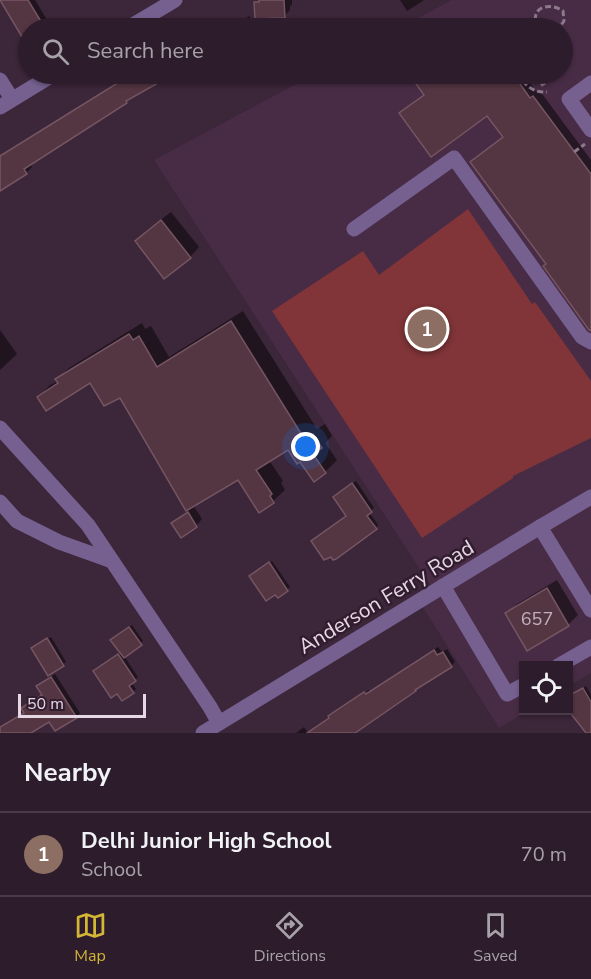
<!DOCTYPE html>
<style>
body{margin:0;font-family:"Nunito Sans",sans-serif;background:#392938;color:#f1f3f6}
.controls{position:absolute;right:18px;bottom:18px;display:grid;overflow:hidden;border-radius:0px;box-shadow:0 2px 4px #0004}
.controls button{width:54px;height:54px;display:grid;place-items:center;padding:0;border:0;border-bottom:2px solid #483a48;background:#2d1c2c;color:#f1f3f6;font:30px sans-serif}
.scale{position:absolute;left:18px;bottom:15px;width:128px;box-sizing:border-box;padding-left:6px;border:3px solid #e6d7e4;border-top:0;font-size:16px;line-height:21px;white-space:nowrap;color:#e6d7e4;-webkit-text-stroke:4px #311c30;paint-order:stroke}
.you{position:absolute;left:306px;top:447px;width:21px;height:21px;margin:-15px;border:4px solid #fff;border-radius:50%;background:#1a73e8;box-shadow:0 0 0 9px #1a73e833}
.badge{display:grid;place-items:center;width:39px;height:39px;border-radius:50%;background:#d3b635;color:#fff;font-size:20px;font-weight:700}
.pin{position:absolute;translate:-50% -50%;border:3px solid #fff;box-shadow:0 2px 6px #0006}
.list{margin:0;padding:0;list-style:none}
h2{display:flex;justify-content:space-between;align-items:center;height:78px;margin:0;padding:0 24px;font-size:26px}
h2 small{font-size:20px;font-weight:400;color:#a7a1a9}
.list li{display:grid;grid-template-columns:39px 1fr auto;gap:18px;align-items:center;box-sizing:border-box;height:84px;padding:0 24px;border-top:2px solid #483a48}
.list b{display:block;font-size:22px;white-space:nowrap}
.list p{margin:0;font-size:20px;white-space:nowrap;color:#a7a1a9}
.list em{font-size:20px;font-style:normal;color:#a7a1a9}
.icon{flex:none;width:33px;height:33px;fill:none;stroke:currentColor;stroke-width:2;stroke-linecap:round;stroke-linejoin:round}
.map{position:relative;flex:none;width:591px;height:733px;overflow:hidden}
.search{position:absolute;background:#2d1c2c;box-shadow:0 2px 4px #0004;left:18px;right:18px;top:18px;height:66px;display:flex;align-items:center;gap:15px;box-sizing:border-box;padding:0 21px;border-radius:33px;color:#a7a1a9;font-size:22px}
.sheet{height:162px;background:#2d1c2c}
nav{display:flex;justify-content:space-around;align-items:center;box-sizing:border-box;height:84px;border-top:2px solid #483a48;background:#2d1c2c;font-size:16px;color:#a7a1a9}
nav a{display:grid;justify-items:center;gap:3px}
nav .on{color:#d3b635}
.map>svg:first-child{display:block}
.built{fill:#482c46}
.green{fill:#813538}
.shadow{fill:#0007}
.building{fill:#543542;stroke:#755561;stroke-width:1.5}
.lines{fill:none;stroke-linecap:round;stroke-linejoin:round}
.path{stroke:#8c798a;stroke-width:3;stroke-dasharray:6 3;stroke-linecap:butt}
.minor{stroke:#756090;stroke-width:15}
.labels{text-anchor:middle;stroke-width:5;stroke-linejoin:round;paint-order:stroke}
.number-label{font-size:18px;fill:#c2aebc}
.street-label{font-size:21px;fill:#e6d7e4;stroke:#311c30}
</style>
<div class="map">
<svg width="591" height="733" viewBox="0 0 591 733">
<rect width="100%" height="100%" fill="#3c263a"/>
<path class="built" d="M452 0H591V673L569 686 568 666H524V710L528 711 499 728 419 601 434 591 154 160 315 74H562V28H399Z"/>
<path class="green" d="M468 209 532 304 535 302 591 381V438L513 476V478L422 538 272 311 363 251 379 275Z"/>
<g class="shadow">
<path d="M1 0H35L49 23 43 28H28V37L25 39Z"/>
<path d="M259 0H292V5L290 6V10L284 16 256 3Z"/>
<path d="M400 0H424L407 11Z"/>
<path d="M249 16 258 28H230Z"/>
<path d="M132 74H171L132 95 126 102 30 163 32 167 26 173 0 191V157L5 152Z"/>
<path d="M177 74H190L180 79Z"/>
<path d="M411 74H524L537 93 540 91 591 160V329L504 136 487 114 407 107 425 94Z"/>
<path d="M171 212 199 247 190 257 137 241 146 231Z"/>
<path d="M243 311 317 429 325 424 332 436 325 443 337 460 325 472 301 460 289 448 269 460 283 481 281 483 285 490 273 501 260 511 239 478 193 505 202 519 196 526 181 536 173 523 188 511 120 396 91 381 39 397 50 385 58 381 57 379 69 368 142 323 145 329 151 326 169 357Z"/>
<path d="M0 330 17 354 0 370Z"/>
<path d="M356 481 374 508 369 512 378 525 376 528 348 515 338 494Z"/>
<path d="M272 561 290 587 278 596 253 574Z"/>
<path d="M557 580 578 615 568 625 507 613 517 604Z"/>
<path d="M132 625 143 641 124 656 138 677 131 682 136 689 133 692 97 668 121 652 115 637Z"/>
<path d="M51 637 66 662 48 674 36 646Z"/>
<path d="M438 647 442 652 447 649 455 662 451 666 419 686 353 733H296L304 727 308 733 330 717 334 713 369 690 370 691Z"/>
<path d="M55 674 80 713 76 717 50 720 0 731V728L3 725 25 712 43 694V682Z"/>
<path d="M586 686 591 695V733H586L571 711 567 713 565 710H568V697Z"/>
</g>
<g class="building">
<path d="M0 0H28L45 28H28V47Z"/>
<path d="M259 0H284L285 18 255 19 254 2H259Z"/>
<path d="M132 74H174L126 101 127 103 24 169 27 174 0 191V156Z"/>
<path d="M409 74H513L530 98 533 96 591 174V331L589 330 543 266 546 264 470 162 503 137 487 116 431 157 399 113 424 95Z"/>
<path d="M161 220 191 258 164 279 135 241Z"/>
<path d="M231 321 305 440 313 434 322 448 313 454 326 473 314 482 300 462 297 464 288 450 256 470 272 494 270 496 274 503 259 513 238 480 186 511 120 398 104 406 90 383 46 411 37 397 58 383 55 379 129 334 133 340 139 336 157 367Z"/>
<path d="M352 483 372 512 367 516 377 529 336 559 333 560 331 557 324 560 311 541 346 516 333 497Z"/>
<path d="M188 512 197 527 181 538 171 523Z"/>
<path d="M269 562 288 591 278 598 275 595 266 601 249 576Z"/>
<path d="M547 588 569 626 527 651 505 613Z"/>
<path d="M129 627 142 645 124 658 110 640Z"/>
<path d="M47 638 64 666 48 676 31 648Z"/>
<path d="M434 650 437 655 443 652 452 667 415 690 416 691 355 733H307L329 718 328 716 364 692 366 694Z"/>
<path d="M118 654 136 681 129 686 134 693 122 701 117 694 111 698 93 671Z"/>
<path d="M51 677 77 718 55 731 49 722 31 733H0V727L24 713 21 708 42 695 36 686Z"/>
<path d="M583 688 591 702V733H586L568 710V696Z"/>
</g>
<g class="lines">
<g class="path">
<path d="M524 28 526 26 536 23"/>
<path d="M540 28C526 11 547 0 563 11L564 21 559 28"/>
<path d="M517 74C525 85 533 93 547 92"/>
<path d="M534 74 544 87"/>
<path d="M544 85V74"/>
<path d="M574 152 585 144"/>
</g>
<g class="minor">
<path d="M128 28 175 0"/>
<path d="M0 80 12 99"/>
<path d="M591 83 569 99 591 130"/>
<path d="M0 107 54 74"/>
<path d="M354 229 454 158 582 337 591 342"/>
<path d="M0 428 88 525 210 707 219 723"/>
<path d="M0 502 17 521 59 542 112 561"/>
<path d="M540 527 591 610"/>
<path d="M443 586 507 694 524 685"/>
<path d="M558 666 591 647"/>
<path d="M203 733 540 527 591 497"/>
</g>
</g>
<g class="labels">
<g class="number-label">
<text x="537" y="625">657</text>
</g>
<g class="street-label">
<text transform="translate(386 597) rotate(-31)" y="7">Anderson Ferry Road</text>
</g>
</g>
</svg>
<div class="controls">
<button><svg class="icon" aria-label="locate" viewBox="0 0 24 24"><circle cx="12" cy="12" r="6"/><path d="M12 2v4M12 18v4M2 12h4M18 12h4"/></svg></button>
</div>
<div class="scale">50 m</div>
<div class="you"></div>
<div class="pin badge" style="left:427px;top:329px;background:#8d6e63">1</div>
<div class="search"><svg class="icon" aria-label="search" viewBox="0 0 24 24"><circle cx="10" cy="10" r="6"/><path d="M15 15l6 6"/></svg>Search here</div>
</div>
<section class="sheet">
<h2>Nearby<small></small></h2>
<ul class="list">
<li><span class="badge" style="background:#8d6e63">1</span><div><b>Delhi Junior High School</b><p>School</p></div><em>70 m</em></li>
</ul>
</section>
<nav>
<a class="on"><svg class="icon" aria-label="map" viewBox="0 0 24 24"><path d="M3 6l6-2 6 2 6-2v14l-6 2-6-2-6 2zM9 4v14M15 6v14"/></svg>Map</a>
<a><svg class="icon" aria-label="directions" viewBox="0 0 24 24"><path d="M12 3l9 9-9 9-9-9zM9 14v-3h6M13 9l2 2-2 2"/></svg>Directions</a>
<a><svg class="icon" aria-label="saved" viewBox="0 0 24 24"><path d="M7 4h10v16l-5-4-5 4z"/></svg>Saved</a>
</nav>
